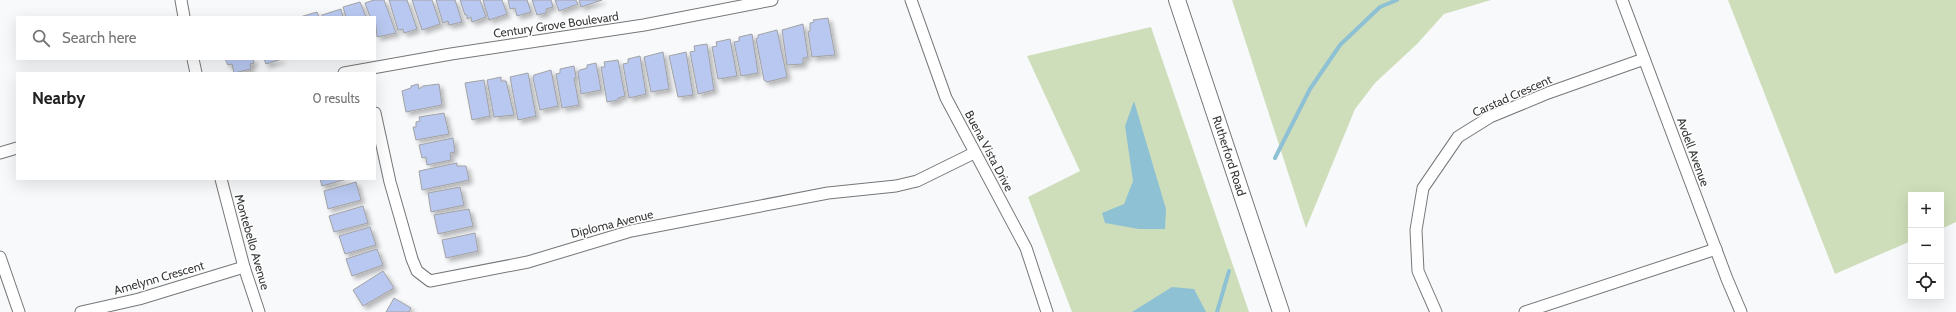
<!DOCTYPE html>
<meta charset="utf-8">
<style>
body{margin:0;font-family:Cabin,sans-serif;background:#f6f6f6;color:#222}
.controls{position:absolute;right:12px;bottom:12px;display:grid;overflow:hidden;border-radius:0px;box-shadow:0 4px 16px #0002}
.controls button{width:36px;height:36px;display:grid;place-items:center;padding:0;border:0;border-bottom:1px solid #e0e0e0;background:#fff;color:#222;font:20px sans-serif}
.list{margin:0;padding:0;list-style:none}
h2{display:flex;justify-content:space-between;align-items:center;height:52px;margin:0;padding:0 16px;font-size:17px}
h2 small{font-size:13px;font-weight:400;color:#767676}
.icon{flex:none;width:22px;height:22px;fill:none;stroke:currentColor;stroke-width:2;stroke-linecap:round;stroke-linejoin:round}
.map{position:relative;flex:none;width:1956px;height:312px;overflow:hidden}
.search{position:absolute;background:#fff;box-shadow:0 4px 16px #0002;left:16px;top:16px;width:360px;height:44px;display:flex;align-items:center;gap:10px;box-sizing:border-box;padding:0 14px;border-radius:0px;color:#767676;font-size:15px}
.panel{position:absolute;background:#fff;box-shadow:0 4px 16px #0002;left:16px;top:72px;width:360px;height:108px;border-radius:0px}
.map>svg:first-child{display:block}
.green{fill:#cfdeba}
.water{fill:#8fc1d4}
.lines{fill:none;stroke-linecap:round;stroke-linejoin:round}
.stream{stroke:#8fc1d4;stroke-width:4}
.building{fill:#b8c8f0;stroke:#a2a2a4;filter:url(#shadow)}
.street-casing{stroke:#767779;stroke-width:13}
.secondary-casing{stroke:#767779;stroke-width:18}
.street{stroke:#fff;stroke-width:11}
.secondary{stroke:#fff;stroke-width:16}
.labels{text-anchor:middle;stroke-width:3;stroke-linejoin:round;paint-order:stroke}
.street-label{font-size:12px;fill:#373838;stroke:#fff}
</style>
<div class="map">
<svg width="1956" height="312" viewBox="0 0 1956 312">
<defs>
<filter id="shadow"><feDropShadow dx="3.5" dy="3.5" stdDeviation="2" flood-color="#0004"/></filter>
</defs>
<rect width="100%" height="100%" fill="#f8f9fb"/>
<g class="green">
<path d="M1232 0H1491L1444 14 1417 44 1375 83 1355 109 1306 228Z"/>
<path d="M1728 0H1956V222L1941 229V195H1911V241L1835 274Z"/>
<path d="M1151 27 1249 312H1072L1028 197 1080 171 1027 56Z"/>
</g>
<g class="water">
<path d="M1134 101 1166 209 1165 229H1139L1105 223 1102 213 1124 204 1133 181 1125 126Z"/>
<path d="M1172 287 1194 289 1206 312H1132Z"/>
</g>
<g class="lines">
<g class="stream">
<path d="M1275 158 1310 89 1340 45 1380 7 1397 0"/>
<path d="M1217 312 1229 271"/>
</g>
</g>
<g class="building">
<path d="M374 0H384L396 33 377 37 375 17H370L365 3Z"/>
<path d="M389 0H407L417 29 404 33 403 29 398 30Z"/>
<path d="M412 0H432L440 24 422 30Z"/>
<path d="M436 0H455L462 22 449 25 448 21 443 23Z"/>
<path d="M460 0H480L486 17 472 22 471 17 467 19V15H465Z"/>
<path d="M483 0H502L507 14 489 20Z"/>
<path d="M508 0H527L531 12 517 16 515 8 510 9Z"/>
<path d="M532 0H551L553 7 546 9V13L537 15Z"/>
<path d="M555 0H576L578 4 559 11Z"/>
<path d="M579 0H602L581 7Z"/>
<path d="M360 2 366 17H346L343 7Z"/>
<path d="M341 9 343 17H322V15Z"/>
<path d="M317 12 319 17H300Z"/>
<path d="M828 18 835 55 812 57 808 32 810 31V23L814 22 813 20Z"/>
<path d="M803 24 808 57 803 58V64L787 65 782 30Z"/>
<path d="M777 30 787 77 767 82 764 80 756 39 758 38V35Z"/>
<path d="M752 34 758 73 741 76 734 42 739 41V37Z"/>
<path d="M730 39 737 76 718 79 712 47 717 46 716 42Z"/>
<path d="M707 44 714 90 698 94 690 52 695 51 694 46Z"/>
<path d="M663 52 669 89 651 92 644 57Z"/>
<path d="M686 52 693 95 678 97 669 56Z"/>
<path d="M640 56 646 94 629 98 623 64 628 63V59Z"/>
<path d="M225 59H253L254 63 250 64 251 69 234 73 232 64 228 65Z"/>
<path d="M264 59H282L266 64Z"/>
<path d="M618 60 625 96 618 98V100L607 102 601 67H605L604 62Z"/>
<path d="M596 63 601 90 581 94 578 72 580 70 587 68V65Z"/>
<path d="M574 66 576 77 574 78 579 105 562 108 556 74 560 73V69Z"/>
<path d="M551 70 558 106 540 110 533 78 534 75Z"/>
<path d="M528 73 536 116 518 120 510 77Z"/>
<path d="M501 77V81H506L514 115 494 117 487 80Z"/>
<path d="M484 80 490 116 472 120 465 83Z"/>
<path d="M418 84 419 89 423 86 439 84 442 105 406 112 402 91 411 88V86Z"/>
<path d="M444 113 449 134 416 140 413 127H416V122L420 121 419 117Z"/>
<path d="M453 138 455 152 450 153 451 160 427 165 426 157 422 158 419 145Z"/>
<path d="M457 163V166H466L469 180 422 190 419 171Z"/>
<path d="M320 179H347L322 186Z"/>
<path d="M356 182 361 200 328 209 324 191Z"/>
<path d="M460 187 464 205 431 212 428 193Z"/>
<path d="M363 206 368 223 334 232 329 216Z"/>
<path d="M469 209 473 226 438 234 434 215Z"/>
<path d="M370 227 376 245 345 254 339 236Z"/>
<path d="M475 233 478 251 446 258 442 240Z"/>
<path d="M377 249 383 265 352 276 346 259Z"/>
<path d="M383 271 394 288 363 306 353 290Z"/>
<path d="M394 298 411 308 409 312H386Z"/>
</g>
<g class="lines">
<defs>
<g id="street">
<path d="M181 0 184 17"/>
<path d="M911 0 946 98 1026 248 1047 312"/>
<path d="M1622 0 1727 279 1741 312"/>
<path d="M193 59 196 73"/>
<path d="M344 73 451 54 644 25 772 0"/>
<path d="M375 113 390 182 412 259 417 271 430 281 528 262 631 231 828 193 896 186 917 181 974 153"/>
<path d="M0 153 17 148"/>
<path d="M221 179 244 267 259 312"/>
<path d="M0 257 19 312"/>
<path d="M81 312 139 299 244 267"/>
<path d="M1436 312 1418 271 1416 230 1423 188 1458 137 1490 117 1548 93 1644 59"/>
<path d="M1525 312 1716 249"/>
</g>
<path id="secondary" d="M1177 0 1281 312"/>
</defs>
<use href="#street" class="street-casing"/>
<use href="#secondary" class="secondary-casing"/>
<use href="#street" class="street"/>
<use href="#secondary" class="secondary"/>
</g>
<g class="labels">
<g class="street-label">
<text transform="translate(556 25) rotate(-8)" y="4">Century Grove Boulevard</text>
<text transform="translate(1512 96) rotate(-24)" y="4">Carstad Crescent</text>
<text transform="translate(989 151) rotate(62)" y="4">Buena Vista Drive</text>
<text transform="translate(1693 152) rotate(70)" y="4">Avdell Avenue</text>
<text transform="translate(1229 156) rotate(72)" y="4">Rutherford Road</text>
<text transform="translate(612 224) rotate(-14)" y="4">Diploma Avenue</text>
<text transform="translate(252 242) rotate(74)" y="4">Montebello Avenue</text>
<text transform="translate(159 278) rotate(-16)" y="4">Amelynn Crescent</text>
</g>
</g>
</svg>
<div class="controls">
<button>+</button>
<button>−</button>
<button><svg class="icon" aria-label="locate" viewBox="0 0 24 24"><circle cx="12" cy="12" r="6"/><path d="M12 2v4M12 18v4M2 12h4M18 12h4"/></svg></button>
</div>
<div class="search"><svg class="icon" aria-label="search" viewBox="0 0 24 24"><circle cx="10" cy="10" r="6"/><path d="M15 15l6 6"/></svg>Search here</div>
<section class="panel">
<h2>Nearby<small>0 results</small></h2>
<ul class="list">
</ul>
</section>
</div>
